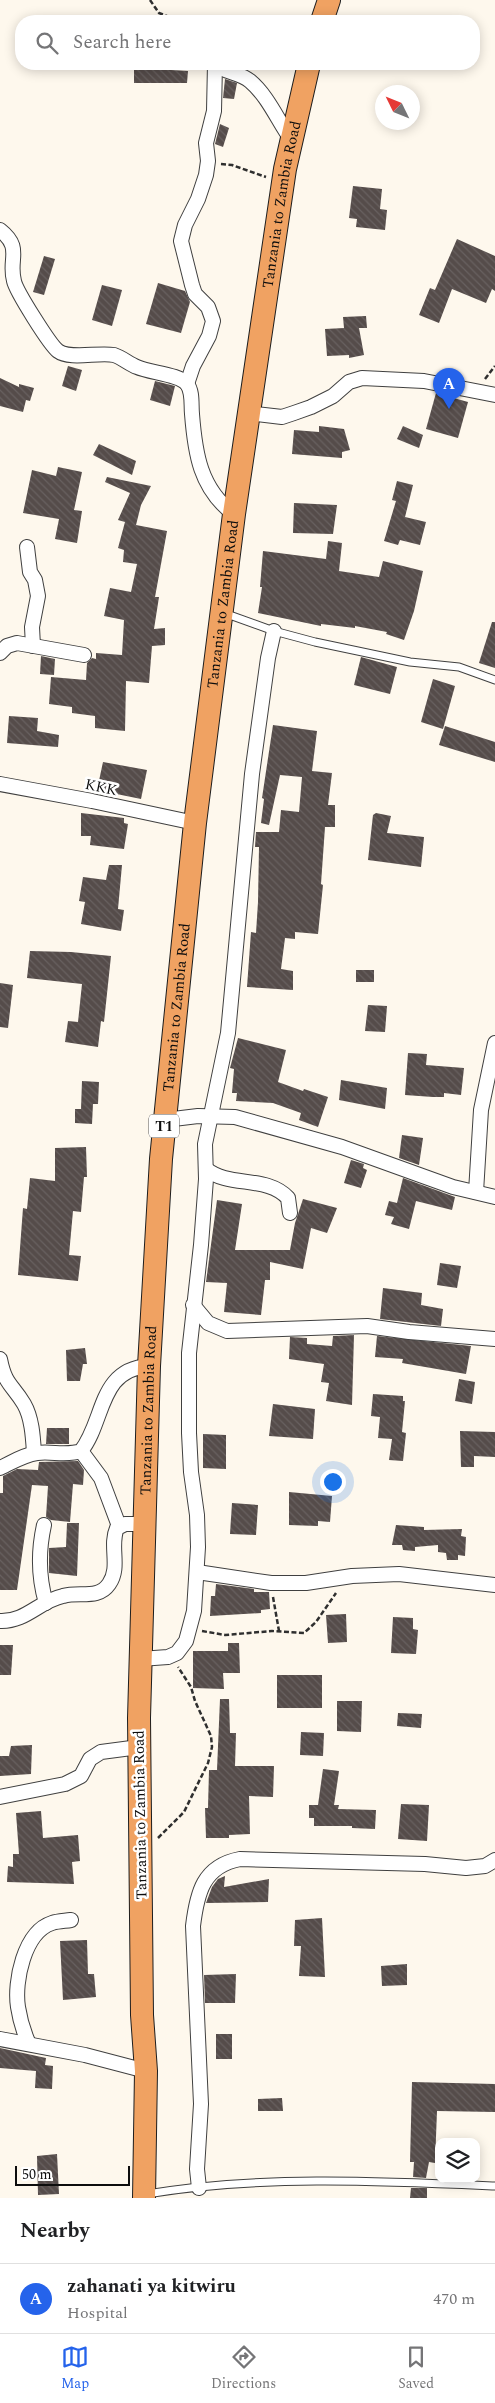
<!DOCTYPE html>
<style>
body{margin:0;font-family:Spectral,serif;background:#f2f2f2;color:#202124}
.controls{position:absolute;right:15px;bottom:15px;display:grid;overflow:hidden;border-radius:10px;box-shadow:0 2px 12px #0003}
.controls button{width:45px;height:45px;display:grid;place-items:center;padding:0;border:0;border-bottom:1px solid #e0e0e0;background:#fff;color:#202124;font:25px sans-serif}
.compass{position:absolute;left:375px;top:85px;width:45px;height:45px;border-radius:50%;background:#fff;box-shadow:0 2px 12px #0003;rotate:313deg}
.scale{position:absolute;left:15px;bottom:12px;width:115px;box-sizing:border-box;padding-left:5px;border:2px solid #0d0d0d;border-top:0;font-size:14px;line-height:18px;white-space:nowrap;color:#0d0d0d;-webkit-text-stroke:4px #fff;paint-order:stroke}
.you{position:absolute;left:332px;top:1481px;width:18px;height:18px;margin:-12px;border:4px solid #fff;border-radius:50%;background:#1a73e8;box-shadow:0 0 0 8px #1a73e833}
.badge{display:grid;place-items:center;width:32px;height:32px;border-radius:50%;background:#2563eb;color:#fff;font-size:16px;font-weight:700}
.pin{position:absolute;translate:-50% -41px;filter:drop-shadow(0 1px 2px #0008)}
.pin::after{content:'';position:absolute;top:26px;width:18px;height:15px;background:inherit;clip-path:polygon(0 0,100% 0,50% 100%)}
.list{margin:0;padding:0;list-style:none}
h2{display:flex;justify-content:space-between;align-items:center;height:65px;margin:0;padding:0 20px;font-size:21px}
h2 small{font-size:16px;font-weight:400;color:#757577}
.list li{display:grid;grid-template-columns:32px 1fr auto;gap:15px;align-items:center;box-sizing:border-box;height:70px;padding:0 20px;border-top:1px solid #e0e0e0}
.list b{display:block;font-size:19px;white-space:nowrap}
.list p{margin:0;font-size:16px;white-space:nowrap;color:#757577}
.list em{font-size:16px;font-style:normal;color:#757577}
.icon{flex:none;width:28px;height:28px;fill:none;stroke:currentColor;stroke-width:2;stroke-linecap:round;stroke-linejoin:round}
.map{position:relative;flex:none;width:495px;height:2198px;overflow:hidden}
.search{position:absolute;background:#fff;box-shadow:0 2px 12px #0003;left:15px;right:15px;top:15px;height:55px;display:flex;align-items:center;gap:12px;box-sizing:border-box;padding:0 18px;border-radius:20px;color:#757577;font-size:19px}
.sheet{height:135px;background:#fff}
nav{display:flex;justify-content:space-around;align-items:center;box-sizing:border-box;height:70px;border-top:1px solid #e0e0e0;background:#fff;font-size:14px;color:#757577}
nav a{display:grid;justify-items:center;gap:2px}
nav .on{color:#2563eb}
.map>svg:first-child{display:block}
.building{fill:url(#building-back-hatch)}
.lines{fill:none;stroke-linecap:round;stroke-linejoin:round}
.service-casing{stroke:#404040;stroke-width:9}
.minor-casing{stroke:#404040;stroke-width:16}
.trunk-casing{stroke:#1e1e1e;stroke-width:24}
.path{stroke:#2f2f2f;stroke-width:2.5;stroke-dasharray:5 2.5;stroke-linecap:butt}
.service{stroke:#fff;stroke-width:7}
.minor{stroke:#fff;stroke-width:14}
.trunk{stroke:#f0a262;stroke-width:22}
.labels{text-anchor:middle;stroke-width:5;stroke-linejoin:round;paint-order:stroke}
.shield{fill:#fff;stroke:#565656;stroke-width:1}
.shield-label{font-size:14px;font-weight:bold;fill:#0d0d0d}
.street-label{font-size:15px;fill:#0d0d0d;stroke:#fff}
</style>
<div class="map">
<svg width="495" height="2198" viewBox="0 0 495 2198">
<defs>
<pattern id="building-back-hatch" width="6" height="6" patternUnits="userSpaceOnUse" patternTransform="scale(1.25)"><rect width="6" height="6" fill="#554c4a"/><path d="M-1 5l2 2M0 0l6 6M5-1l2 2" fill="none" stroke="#686160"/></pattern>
</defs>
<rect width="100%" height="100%" fill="#fef8ed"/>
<g class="building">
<path d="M134 64H171V70L188 71 187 83H134Z"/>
<path d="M225 79 237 83 234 99 223 98Z"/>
<path d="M220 124 229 128 223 147 215 144Z"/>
<path d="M353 186 382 189 380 209 387 210 385 230 356 227 357 219 349 218Z"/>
<path d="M457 239 495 256V291L492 289 486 303 452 289 439 323 419 315 430 288 435 290Z"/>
<path d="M44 256 55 259 44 295 33 292Z"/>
<path d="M158 283 185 291 190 302 181 333 146 324Z"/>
<path d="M102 285 122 290 112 326 92 320Z"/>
<path d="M366 316 367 328H359L364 355 349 358V355L327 356 325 329 344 328 343 317Z"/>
<path d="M68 366 82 370 76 391 62 386Z"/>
<path d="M0 378 19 387V384L34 388 30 401 26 400 23 412 0 406Z"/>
<path d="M155 381 175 386 170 406 150 400Z"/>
<path d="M436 393 468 402 458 438 426 429Z"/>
<path d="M319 426 344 429 350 450 342 452V458L292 454 294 430 319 432Z"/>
<path d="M403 426 423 435 419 448 397 439Z"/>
<path d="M99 444 136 461 132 475 93 455Z"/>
<path d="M58 467 82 472 74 510 82 511 77 543 55 539 59 519 23 513 32 470 56 476Z"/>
<path d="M107 477 151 486 141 505 136 525 167 531 155 597H159L154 629 165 628V645L152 646 149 683 126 681 125 731 95 728V716L72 713V707L49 704 51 677 86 680 87 663 92 658 96 659V653L122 655 124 620 104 616 110 588 131 592 137 564 123 562 124 550 118 548 125 522 118 520 130 493 105 482Z"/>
<path d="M397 481 413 485 405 517 426 522 420 545 400 540 398 545 384 541 396 501 392 500Z"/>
<path d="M294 503 337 505 333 534 293 533Z"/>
<path d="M328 541 342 543 339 571 379 577 383 561 423 571 414 611 404 640 386 634 387 632 355 626V628L321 624V626L258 613 262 587H260L263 551 326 559Z"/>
<path d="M492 622H495V668L479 663Z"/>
<path d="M41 656 55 659 54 675 40 674Z"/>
<path d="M361 657 397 667 390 694 354 685Z"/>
<path d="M433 679 455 686 443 729 421 722Z"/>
<path d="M9 716 38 718 37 731 59 735 58 747 7 743Z"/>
<path d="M273 725 317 731 312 771 332 773 328 805H335V827H325L321 884 323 885 318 934 295 932V939L285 938 281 969 293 971V990L247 987 251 932 256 933 258 902 259 847H255L256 832H279L281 810 299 812 302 777 280 775 269 825 261 823 264 799 262 798Z"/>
<path d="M445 726 495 742V762L439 745Z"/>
<path d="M103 762 147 770 141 799 97 790Z"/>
<path d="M81 813 124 818V823L128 824 124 849 90 845 91 836H81Z"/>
<path d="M376 813 391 816 387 833 424 837 421 867 368 860 373 815Z"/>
<path d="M109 865H122L118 909 124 910 121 931 81 924 85 902 79 901 83 877 106 880Z"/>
<path d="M30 951 71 952 111 956 104 1022 101 1021 98 1047 65 1042 68 1021 78 1022 82 984 27 978Z"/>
<rect x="356" y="970" width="18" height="12"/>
<path d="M0 983 13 985 8 1028 0 1027Z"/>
<path d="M368 1005 387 1006 385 1032 365 1031Z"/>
<path d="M238 1038 286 1050 278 1082 303 1091 304 1089 328 1097 318 1127 299 1120 301 1113 273 1103 236 1101 237 1093H232L234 1069 230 1068Z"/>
<path d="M408 1053 427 1054 426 1065 464 1068 461 1095 444 1093V1097H433L405 1095Z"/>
<path d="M341 1080 387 1088 385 1109 339 1100Z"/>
<path d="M82 1081 99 1082 98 1104H93L92 1124 75 1123V1109H81Z"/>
<path d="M402 1135 423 1138 419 1165 399 1158Z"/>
<path d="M86 1147 87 1177H84L81 1212 73 1211 69 1255 81 1256 78 1281 18 1275 23 1208 27 1209 30 1178 55 1181V1148Z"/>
<path d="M351 1160 364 1164 363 1168 367 1170 361 1188 344 1183Z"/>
<path d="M403 1178 455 1197 452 1210 416 1201 409 1229 391 1224 394 1217 385 1215 389 1201 397 1203Z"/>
<path d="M303 1199 337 1208 327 1233 311 1228 303 1269 270 1262V1280H265L261 1315 224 1312 227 1283 206 1282 217 1200 242 1204 235 1250H290L295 1223Z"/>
<path d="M440 1263 461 1266 457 1288 437 1285Z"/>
<path d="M383 1288 422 1293 421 1305 443 1309 441 1326 380 1319Z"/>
<path d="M354 1335 352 1405 326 1401 329 1383 321 1382 324 1364 289 1359 290 1337 307 1338V1344L332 1346 333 1336Z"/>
<path d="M377 1336 471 1346 466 1374 402 1363 403 1359 375 1357Z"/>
<path d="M85 1348 87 1364H83L80 1381H67L66 1350Z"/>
<path d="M459 1379 475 1382 472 1404 455 1401Z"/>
<path d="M373 1394 403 1396V1401H405L402 1432 406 1433 403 1461 389 1460 392 1439 378 1438 380 1417 371 1416Z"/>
<path d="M273 1404 315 1409 313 1439 269 1436Z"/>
<path d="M47 1428H69V1444H46Z"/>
<path d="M460 1431 495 1432V1457L474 1456V1467H461Z"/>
<path d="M203 1434 226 1435V1469L203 1468Z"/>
<path d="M78 1461 84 1470 83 1485 73 1484 70 1522 51 1520 46 1517 48 1486 32 1485 17 1590H0V1493H3V1476L17 1469 38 1470 39 1462Z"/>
<path d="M289 1492 332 1496 330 1522 318 1521V1526L289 1525Z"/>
<path d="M232 1503 258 1505 256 1535 230 1534Z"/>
<path d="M67 1523H79L77 1576 49 1573V1548L66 1547Z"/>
<path d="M396 1525 424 1527V1530L462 1529 461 1536 466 1537 465 1556 458 1555V1560H447L446 1553 438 1552V1545L415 1547V1551L403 1550 402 1545H392Z"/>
<path d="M216 1584 254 1589V1592H269L270 1609 261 1610V1613L210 1616 211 1596H215Z"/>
<path d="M346 1614 347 1642 328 1643 326 1615Z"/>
<path d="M393 1617 413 1618V1629L418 1630 416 1654 391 1653Z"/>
<path d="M228 1643H239L240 1673H223L224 1689 193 1688V1651H228Z"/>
<path d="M0 1645H13L11 1675H0Z"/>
<rect x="277" y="1675" width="45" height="33"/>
<path d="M220 1699H229L230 1733H236L235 1766H274L273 1797 249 1796 250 1834 229 1835V1838H206L205 1808H208L209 1770H217Z"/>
<path d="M337 1701H362L361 1732 337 1731Z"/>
<path d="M398 1713 422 1714 421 1728 397 1726Z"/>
<path d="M301 1732 324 1733 323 1756 300 1755Z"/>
<path d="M32 1745 31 1774 0 1776V1756H9L11 1746Z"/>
<path d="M323 1769 339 1771 334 1805H339L338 1809 376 1810 375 1829 352 1828V1826H314V1818H309V1805H318Z"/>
<path d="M401 1804 429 1805 427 1841 398 1839Z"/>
<path d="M41 1811 43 1838 78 1835 80 1861 72 1862 74 1884 7 1882 8 1866 13 1867V1854H19L16 1813Z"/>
<path d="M225 1876 224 1887 269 1879 268 1902 206 1903 212 1887 218 1879Z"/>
<path d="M322 1918 325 1977 299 1976 301 1946H294L295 1920Z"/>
<path d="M87 1940 88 1974H94L96 1997 63 2000 60 1941Z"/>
<path d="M407 1964V1985L382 1986 381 1966Z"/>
<path d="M236 1974 235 2003H205L204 1975Z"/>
<rect x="216" y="2034" width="16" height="25"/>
<path d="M0 2048 46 2058 45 2065 53 2066 52 2089 35 2088 36 2071 0 2068Z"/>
<path d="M412 2082 495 2084V2112L437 2111 435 2163 429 2162 426 2178 413 2177 414 2162H410Z"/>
<path d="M282 2098 283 2111H258V2099Z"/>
<path d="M57 2154 59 2194 38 2195 37 2156Z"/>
<path d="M411 2188H427V2198H410Z"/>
</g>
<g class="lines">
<defs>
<g id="service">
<path d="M224 613 274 631 315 642 410 662 459 667 495 680"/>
<path d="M147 2194C259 2175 382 2181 495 2186"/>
</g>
<g id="minor">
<path d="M215 64C225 73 239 72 250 81 268 96 278 121 291 139"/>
<path d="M0 230C23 248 8 259 14 281 16 291 50 345 58 351 70 360 98 352 114 355 123 358 129 364 137 367 150 373 179 374 187 384 193 392 191 404 192 414 195 453 200 489 234 514"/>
<path d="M187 384 193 366 209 336 213 321 208 307 195 294 192 285 181 241 185 225 198 199 206 175 208 161 206 143 214 111 215 64"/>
<path d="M248 413 282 417 294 413 311 407 333 396 349 382 362 378 424 381 495 395"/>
<path d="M27 547 30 572 35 580 38 596 32 627 33 646"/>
<path d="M0 653 7 646 17 643 84 655"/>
<path d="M0 784 92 801 195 823"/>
<path d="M165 1120 198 1116 235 1117 342 1147 453 1187 495 1197"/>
<path d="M206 1169C229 1188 267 1175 288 1198L290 1213"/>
<path d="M476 1192 481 1110 495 1043"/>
<path d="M193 1305 208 1323 227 1331 367 1326 409 1332 495 1339"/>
<path d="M0 1359C5 1385 12 1384 24 1404 32 1418 33 1437 34 1453"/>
<path d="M81 1451 101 1478 119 1526"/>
<path d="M0 1468C13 1462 23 1455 37 1453 51 1451 67 1456 81 1451 105 1421 98 1369 149 1366"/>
<path d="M44 1525C38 1552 38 1576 46 1603"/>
<path d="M197 1572 271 1583H306L352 1576 399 1574 495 1585"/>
<path d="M0 1621C26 1622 39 1601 63 1596 79 1591 98 1600 109 1584 121 1567 109 1546 117 1528L125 1524H144"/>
<path d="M140 1659 168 1657 177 1653 186 1641 194 1611 198 1547 197 1515 191 1472 189 1433V1353L201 1245 206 1179 205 1144 228 1033 252 774 268 658 274 631"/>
<path d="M0 1797 65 1784 81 1776 90 1759 101 1752 139 1747"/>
<path d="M0 2039 85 2055 146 2071"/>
<path d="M29 2044C24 2033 20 2020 18 2007 14 1982 24 1932 52 1923 58 1921 65 1921 71 1920"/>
<path d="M199 2188 197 2169 201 2104 193 1926C197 1893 203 1866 240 1859L425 1864 466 1868 485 1866 495 1860"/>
</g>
<g id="trunk">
<path d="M322 21 329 0"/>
<path id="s1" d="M144 2198 146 2071 142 2015 139 1718 149 1366 161 1159 195 823 234 514 285 169 309 64"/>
</g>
</defs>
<use href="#service" class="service-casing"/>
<use href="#minor" class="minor-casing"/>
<use href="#trunk" class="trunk-casing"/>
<g class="path">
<path d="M150 0 159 13 180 21"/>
<path d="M221 164 232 165 266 177"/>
<path d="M485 379 495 366"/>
<path d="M273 1597 279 1631"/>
<path d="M202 1631 225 1635 272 1631 304 1633 316 1622 336 1593"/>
<path d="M158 1838 184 1812 208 1763 212 1747 211 1736 195 1701 191 1687 178 1667"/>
</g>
<use href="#service" class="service"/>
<use href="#minor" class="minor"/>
<use href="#trunk" class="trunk"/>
</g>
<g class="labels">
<rect class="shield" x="149" y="1114.5" width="30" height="23" rx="4"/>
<g class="shield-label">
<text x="164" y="1131">T1</text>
</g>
<g class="street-label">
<text dy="5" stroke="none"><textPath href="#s1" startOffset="2002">Tanzania to Zambia Road</textPath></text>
<text dy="5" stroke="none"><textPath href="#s1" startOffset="1598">Tanzania to Zambia Road</textPath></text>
<text transform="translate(101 787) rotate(12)" y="5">KKK</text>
<text dy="5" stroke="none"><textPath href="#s1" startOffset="1192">Tanzania to Zambia Road</textPath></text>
<text dy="5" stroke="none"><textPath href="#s1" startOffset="788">Tanzania to Zambia Road</textPath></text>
<text transform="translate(140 1815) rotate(-91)" y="5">Tanzania to Zambia Road</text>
</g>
</g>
</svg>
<div class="controls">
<button><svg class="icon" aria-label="layers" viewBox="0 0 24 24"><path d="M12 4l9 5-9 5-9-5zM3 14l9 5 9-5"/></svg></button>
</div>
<svg class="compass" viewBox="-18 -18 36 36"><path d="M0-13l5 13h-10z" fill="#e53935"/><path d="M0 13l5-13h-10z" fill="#757577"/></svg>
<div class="scale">50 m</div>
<div class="you"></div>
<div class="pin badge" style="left:449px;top:409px">A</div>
<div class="search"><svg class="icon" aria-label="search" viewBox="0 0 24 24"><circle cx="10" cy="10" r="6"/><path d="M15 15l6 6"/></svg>Search here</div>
</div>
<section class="sheet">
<h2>Nearby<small></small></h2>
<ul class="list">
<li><span class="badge">A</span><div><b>zahanati ya kitwiru</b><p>Hospital</p></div><em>470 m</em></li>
</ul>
</section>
<nav>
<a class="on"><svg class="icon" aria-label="map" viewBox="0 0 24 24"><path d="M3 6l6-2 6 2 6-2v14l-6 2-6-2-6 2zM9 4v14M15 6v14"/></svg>Map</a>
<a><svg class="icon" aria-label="directions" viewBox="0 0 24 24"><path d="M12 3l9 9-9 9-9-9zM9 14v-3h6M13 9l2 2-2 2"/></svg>Directions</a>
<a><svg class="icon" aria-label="saved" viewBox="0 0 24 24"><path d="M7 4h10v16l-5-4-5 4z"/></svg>Saved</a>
</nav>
